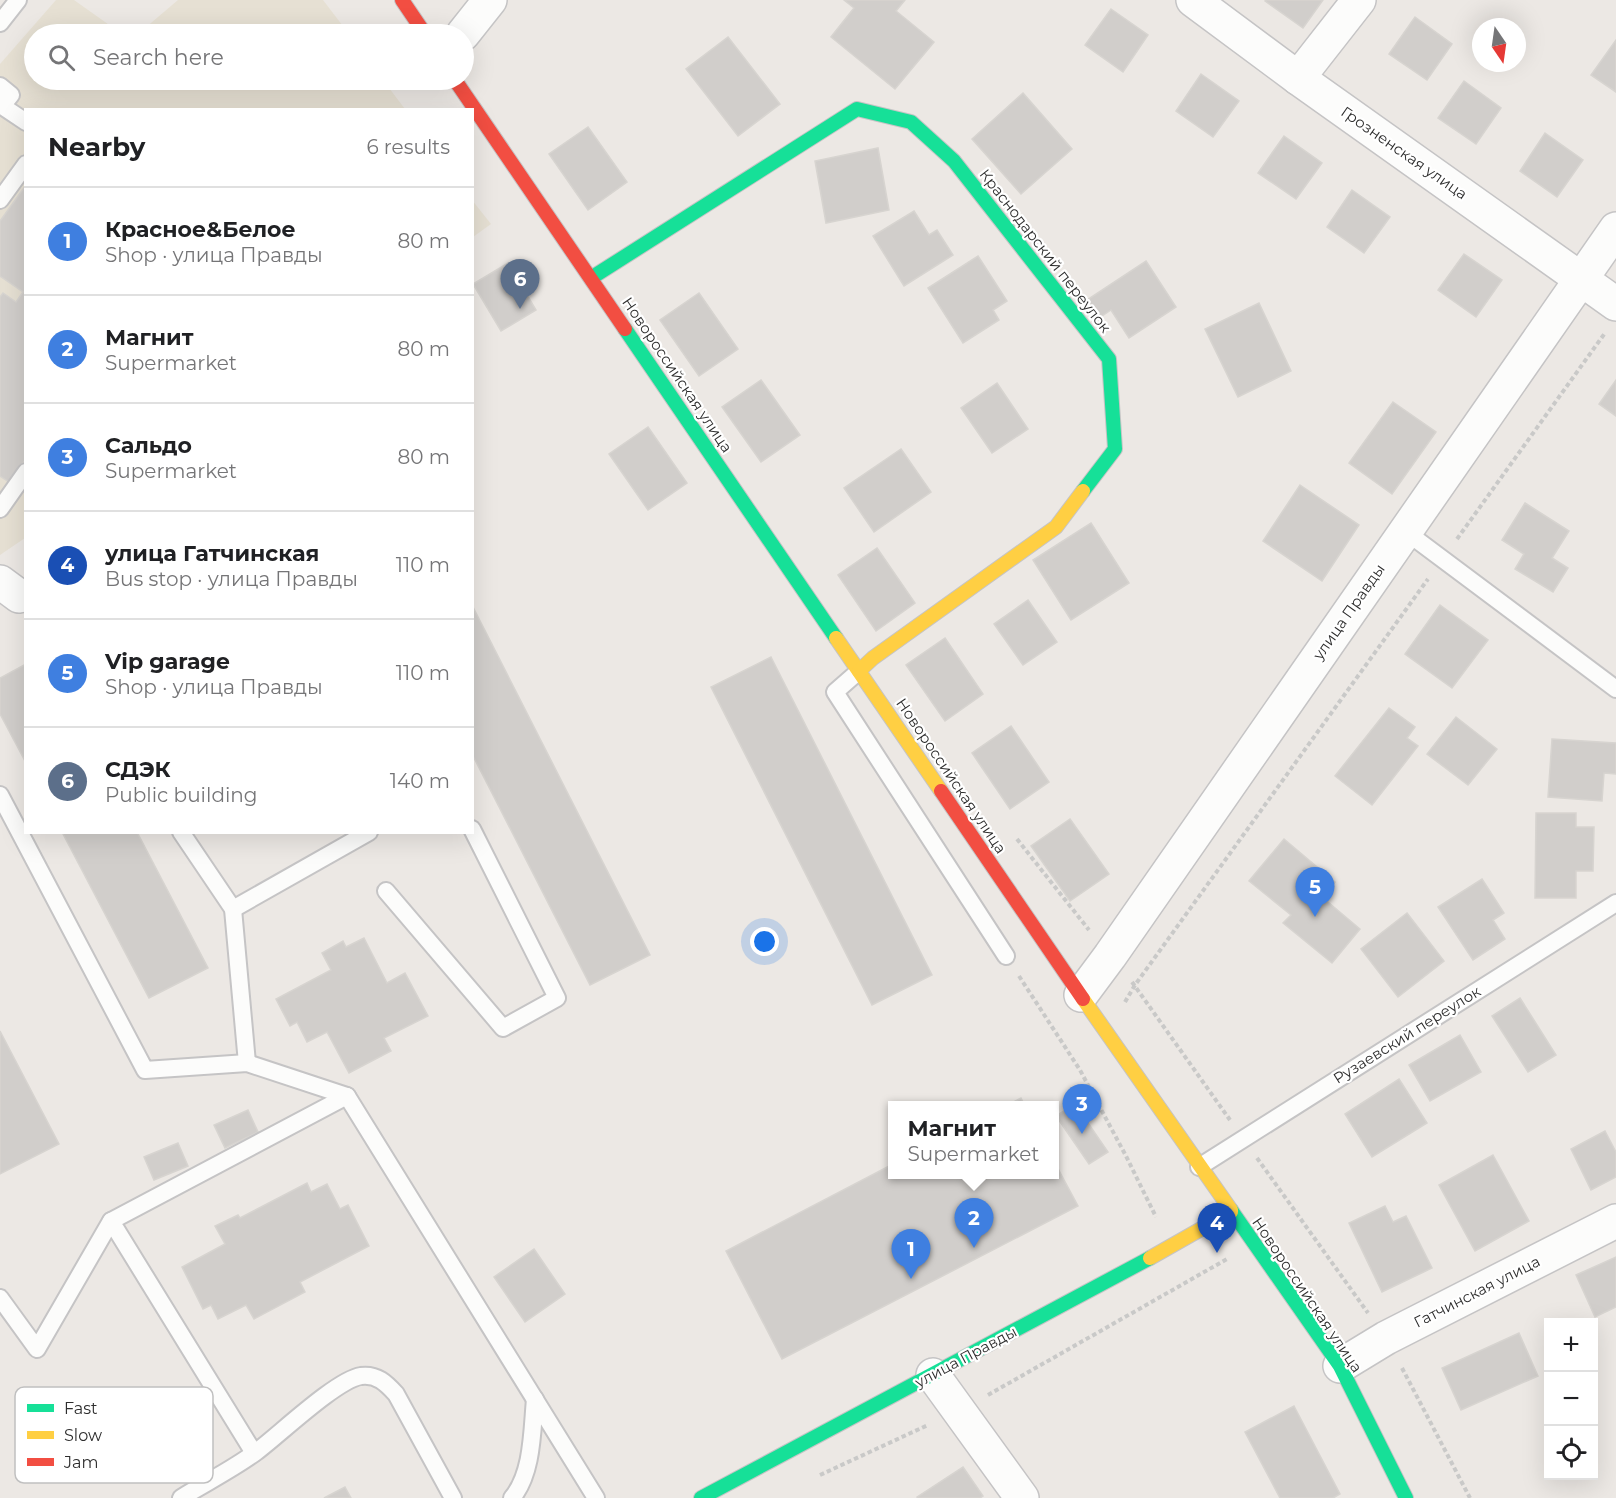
<!DOCTYPE html>
<meta charset="utf-8">
<style>
body{margin:0;font-family:Montserrat,sans-serif;background:#f6f6f6;color:#202124}
.controls{position:absolute;right:18px;bottom:18px;display:grid;overflow:hidden;border-radius:0px;box-shadow:0 6px 24px #0002}
.controls button{width:54px;height:54px;display:grid;place-items:center;padding:0;border:0;border-bottom:2px solid #e0e0e0;background:#fff;color:#202124;font:30px sans-serif}
.compass{position:absolute;left:1472px;top:18px;width:54px;height:54px;border-radius:50%;background:#fff;box-shadow:0 6px 24px #0002;rotate:167deg}
.you{position:absolute;left:765px;top:942px;width:21px;height:21px;margin:-15px;border:4px solid #fff;border-radius:50%;background:#1a73e8;box-shadow:0 0 0 9px #1a73e833}
.badge{display:grid;place-items:center;width:39px;height:39px;border-radius:50%;background:#b45309;color:#fff;font-size:20px;font-weight:700}
.pin{position:absolute;translate:-50% -50px;filter:drop-shadow(0 2px 3px #0008)}
.pin::after{content:'';position:absolute;top:32px;width:21px;height:18px;background:inherit;clip-path:polygon(0 0,100% 0,50% 100%)}
.popup{position:absolute;left:888px;top:1101px;width:171px;height:78px;box-sizing:border-box;display:grid;place-content:center;border-radius:0px;background:#fff;filter:drop-shadow(0 2px 4px #0005);font-size:20px;white-space:nowrap;color:#757577}
.popup b{font-size:22px;color:#202124}
.popup::after{content:'';position:absolute;left:50%;top:100%;margin-left:-12px;border:12px solid transparent;border-top-color:#fff}
.list{margin:0;padding:0;list-style:none}
h2{display:flex;justify-content:space-between;align-items:center;height:78px;margin:0;padding:0 24px;font-size:26px}
h2 small{font-size:20px;font-weight:400;color:#757577}
.list li{display:grid;grid-template-columns:39px 1fr auto;gap:18px;align-items:center;box-sizing:border-box;height:108px;padding:0 24px;border-top:2px solid #e0e0e0}
.list b{display:block;font-size:22px;white-space:nowrap}
.list p{margin:0;font-size:20px;white-space:nowrap;color:#757577}
.list em{font-size:20px;font-style:normal;color:#757577}
.icon{flex:none;width:33px;height:33px;fill:none;stroke:currentColor;stroke-width:2;stroke-linecap:round;stroke-linejoin:round}
.map{position:relative;flex:none;width:1616px;height:1498px;overflow:hidden}
.search{position:absolute;background:#fff;box-shadow:0 6px 24px #0002;left:24px;top:24px;width:450px;height:66px;display:flex;align-items:center;gap:15px;box-sizing:border-box;padding:0 21px;border-radius:33px;color:#757577;font-size:22px}
.panel{position:absolute;background:#fff;box-shadow:0 6px 24px #0002;left:24px;top:108px;width:450px;height:726px;border-radius:0px}
.map>svg:first-child{display:block}
.education{fill:#e6e0d3}
.building{fill:#d1cecb;stroke:#d7d4d0;stroke-width:1.5}
.lines{fill:none;stroke-linecap:round;stroke-linejoin:round}
.lane-casing{stroke:#c5c4c5;stroke-width:20}
.street-casing{stroke:#c5c4c5;stroke-width:36}
.fast-casing{stroke:#c5c4c5;stroke-width:16}
.slow-casing{stroke:#c5c4c5;stroke-width:16}
.jam-casing{stroke:#c5c4c5;stroke-width:16}
.path{stroke:#c9c9c8;stroke-width:4;stroke-dasharray:4.5 3;stroke-linecap:butt}
.lane{stroke:#fcfcfb;stroke-width:16}
.street{stroke:#fcfcfb;stroke-width:33}
.fast{stroke:#16e098;stroke-width:14}
.slow{stroke:#ffcf43;stroke-width:14}
.jam{stroke:#f24e42;stroke-width:14}
.labels{text-anchor:middle;stroke-width:4.5;stroke-linejoin:round;paint-order:stroke}
.street-label{font-size:15px;fill:#2e2e2e;stroke:#fff}
.key{fill:#fff;stroke:#c0c0c0;stroke-width:1.5}
.key-label{font-size:16px;fill:#2e2e2e}
</style>
<div class="map">
<svg width="1616" height="1498" viewBox="0 0 1616 1498">
<rect width="100%" height="100%" fill="#ece8e4"/>
<g class="education">
<path d="M56 0H74L122 34H34V80H383L405 109 26 110 25 538 0 555V64Z"/>
<path d="M178 0H323L349 34H138Z"/>
<path d="M472 200 491 224 473 237H472Z"/>
</g>
<g class="building">
<path d="M844 0H905L896 11 934 42 895 89 831 37 854 8Z"/>
<path d="M1266 0H1323L1303 28 1265 1Z"/>
<path d="M1111 9 1148 35 1123 72 1085 45Z"/>
<path d="M1415 17 1452 44 1427 80 1389 54Z"/>
<path d="M728 37 780 104 738 136 686 69Z"/>
<path d="M1616 40V92L1591 75Z"/>
<path d="M1201 74 1239 101 1213 137 1176 111Z"/>
<path d="M1464 81 1501 108 1476 144 1438 118Z"/>
<path d="M1023 93 1072 149 1021 194 972 139Z"/>
<path d="M588 127 627 182 588 210 549 154Z"/>
<path d="M1545 133 1583 160 1557 197 1520 171Z"/>
<path d="M1284 136 1322 163 1296 199 1258 173Z"/>
<path d="M878 148 889 210 826 223 815 161Z"/>
<path d="M26 185V459L9 482 0 476V297L3 293 16 302 23 292 0 276V221Z"/>
<path d="M1352 190 1390 217 1364 253 1327 227Z"/>
<path d="M914 211 929 235 937 230 953 255 904 286 873 236Z"/>
<path d="M1464 254 1502 280 1476 317 1438 290Z"/>
<path d="M978 256 1007 301 993 310 999 320 963 343 928 288Z"/>
<path d="M1146 261 1176 307 1129 338 1111 310 1099 318 1087 300Z"/>
<path d="M508 263 536 310 501 331 473 284Z"/>
<path d="M699 293 738 349 699 376 660 320Z"/>
<path d="M1259 303 1291 371 1238 397 1205 329Z"/>
<path d="M761 380 800 435 761 462 722 407Z"/>
<path d="M1616 380V416L1599 404Z"/>
<path d="M997 383 1028 429 992 453 961 408Z"/>
<path d="M1393 402 1436 432 1392 494 1349 463Z"/>
<path d="M648 427 687 483 648 510 609 454Z"/>
<path d="M901 449 931 492 874 532 844 488Z"/>
<path d="M1300 485 1359 525 1322 581 1263 541Z"/>
<path d="M1525 503 1569 531 1552 558 1568 568 1553 592 1515 569 1524 554 1502 540Z"/>
<path d="M1091 523 1129 583 1071 620 1033 560Z"/>
<path d="M877 548 915 603 876 631 838 575Z"/>
<path d="M1028 600 1057 642 1023 665 994 624Z"/>
<path d="M472 605 650 955 590 985 472 754Z"/>
<path d="M1440 605 1488 640 1452 688 1405 654Z"/>
<path d="M945 638 983 694 945 721 906 665Z"/>
<path d="M771 657 932 975 872 1005 711 687Z"/>
<path d="M26 664V763L0 714V678Z"/>
<path d="M1389 708 1415 727 1407 738 1418 746 1372 805 1335 776Z"/>
<path d="M1456 717 1497 749 1468 785 1427 754Z"/>
<path d="M1011 726 1049 782 1010 809 972 753Z"/>
<path d="M1552 739 1616 743V774L1604 773 1602 801 1548 797Z"/>
<path d="M1536 813H1576V827H1594L1593 871H1576V898H1535Z"/>
<path d="M1070 819 1109 874 1070 901 1031 846Z"/>
<path d="M62 832H137L208 968 149 998Z"/>
<path d="M1284 839 1335 882 1322 897 1360 929 1332 963 1283 923 1291 915 1249 881Z"/>
<path d="M1482 879 1504 913 1493 920 1505 939 1473 960 1438 907Z"/>
<path d="M1407 913 1444 961 1398 997 1361 949Z"/>
<path d="M364 938 387 983 405 973 428 1016 384 1038 391 1051 349 1073 327 1032 307 1042 297 1022 290 1026 276 999 331 970 322 953 343 941 346 947Z"/>
<path d="M1520 998 1556 1055 1528 1072 1492 1016Z"/>
<path d="M0 1031 59 1144 0 1174Z"/>
<path d="M1460 1035 1481 1072 1430 1101 1409 1065Z"/>
<path d="M1399 1079 1427 1123 1372 1157 1345 1114Z"/>
<path d="M1021 1098 1025 1106H1006Z"/>
<path d="M1075 1104 1108 1152 1089 1164 1056 1116Z"/>
<path d="M248 1110 258 1132 225 1148 214 1125Z"/>
<path d="M1605 1131 1616 1152V1177L1591 1190 1571 1149Z"/>
<path d="M178 1143 188 1166 154 1180 144 1157Z"/>
<path d="M1493 1155 1529 1221 1475 1251 1439 1185Z"/>
<path d="M1055 1163 1078 1206 782 1359 726 1251 893 1164V1174H1055Z"/>
<path d="M307 1183 311 1192 327 1184 340 1209 348 1205 369 1246 300 1282 305 1292 254 1319 246 1305 218 1319 211 1305 203 1309 182 1267 225 1244 215 1226 238 1215 240 1218Z"/>
<path d="M1385 1206 1393 1222 1406 1216 1432 1268 1382 1292 1349 1223Z"/>
<path d="M534 1249 565 1294 525 1322 494 1277Z"/>
<path d="M1616 1257V1307L1595 1317 1576 1275Z"/>
<path d="M1519 1333 1538 1376 1461 1410 1442 1368Z"/>
<path d="M1294 1406 1340 1494 1333 1498H1280L1245 1432Z"/>
<path d="M963 1467 983 1496 980 1498H918L917 1497Z"/>
<path d="M345 1487 351 1498H324Z"/>
</g>
<g class="lines">
<defs>
<g id="lane">
<path d="M0 23 18 0"/>
<path d="M0 86 11 95 2 106 26 122"/>
<path d="M0 200 26 164"/>
<path d="M0 509 26 472"/>
<path d="M1405 531 1616 689"/>
<path d="M859 671 835 692 1006 956"/>
<path d="M0 795 145 1070 247 1063 347 1096 596 1498"/>
<path d="M181 832 233 909 247 1063"/>
<path d="M386 891 503 1028 557 998 472 829"/>
<path d="M233 909 369 832"/>
<path d="M1199 1167 1616 903"/>
<path d="M0 1298 37 1349 111 1221"/>
<path d="M254 1453 111 1221 347 1096"/>
<path d="M181 1498C205 1483 233 1469 256 1452 279 1435 336 1380 361 1376 377 1374 386 1383 396 1394L453 1498"/>
<path d="M512 1498C533 1473 532 1430 535 1399"/>
</g>
<g id="street">
<path d="M1193 0 1298 78 1616 304"/>
<path d="M463 34 490 0"/>
<path d="M1298 78 1359 0"/>
<path d="M0 582 19 596"/>
<path d="M1081 995 1110 956 1616 229"/>
<path d="M1340 1366 1386 1338 1616 1221"/>
<path d="M933 1375 1022 1498"/>
</g>
<g id="fast">
<path d="M591 278 857 109 911 122 954 161 1109 359 1115 449 1083 491"/>
<path d="M625 329 836 638"/>
<path d="M1231 1210 1340 1366 1406 1498"/>
<path d="M701 1498 1150 1258"/>
</g>
<g id="slow">
<path d="M836 638 941 791"/>
<path d="M859 671 873 658 1056 527 1083 491"/>
<path d="M1083 999 1231 1210"/>
<path d="M1150 1258 1231 1212"/>
</g>
<g id="jam">
<path d="M402 0 425 34"/>
<path d="M455 80 625 329"/>
<path d="M941 791 1083 999"/>
</g>
</defs>
<use href="#lane" class="lane-casing"/>
<use href="#street" class="street-casing"/>
<use href="#fast" class="fast-casing"/>
<use href="#slow" class="slow-casing"/>
<use href="#jam" class="jam-casing"/>
<g class="path">
<path d="M1457 539 1605 333"/>
<path d="M1017 839 1089 930"/>
<path d="M1019 976 1080 1070 1126 1156 1156 1217"/>
<path d="M1132 982 1230 1120"/>
<path d="M1125 1002 1135 985 1428 579"/>
<path d="M1257 1158 1368 1313"/>
<path d="M1402 1368 1470 1498"/>
<path d="M988 1395 1227 1259"/>
<path d="M820 1475 928 1425"/>
</g>
<use href="#lane" class="lane"/>
<use href="#street" class="street"/>
<use href="#fast" class="fast"/>
<use href="#slow" class="slow"/>
<use href="#jam" class="jam"/>
</g>
<g class="labels">
<g class="street-label">
<text transform="translate(1404 153) rotate(35)" y="5">Грозненская улица</text>
<text transform="translate(1045 251) rotate(52)" y="5">Краснодарский переулок</text>
<text transform="translate(677 375) rotate(56)" y="5">Новороссийская улица</text>
<text transform="translate(1349 612) rotate(-55)" y="5">улица Правды</text>
<text transform="translate(951 776) rotate(56)" y="5">Новороссийская улица</text>
<text transform="translate(1407 1035) rotate(-32)" y="5">Рузаевский переулок</text>
<text transform="translate(1477 1292) rotate(-27)" y="5">Гатчинская улица</text>
<text transform="translate(1307 1295) rotate(56)" y="5">Новороссийская улица</text>
<text transform="translate(966 1357) rotate(-28)" y="5">улица Правды</text>
</g>
</g>
<rect x="15" y="1387" width="198" height="96" rx="9" class="key"/>
<rect x="27" y="1404" width="27" height="8" fill="#16e098"/>
<rect x="27" y="1431" width="27" height="8" fill="#ffcf43"/>
<rect x="27" y="1458" width="27" height="8" fill="#f24e42"/>
<g class="key-label">
<text x="64" y="1414">Fast</text>
<text x="64" y="1441">Slow</text>
<text x="64" y="1468">Jam</text>
</g>
</svg>
<div class="controls">
<button>+</button>
<button>−</button>
<button><svg class="icon" aria-label="locate" viewBox="0 0 24 24"><circle cx="12" cy="12" r="6"/><path d="M12 2v4M12 18v4M2 12h4M18 12h4"/></svg></button>
</div>
<svg class="compass" viewBox="-18 -18 36 36"><path d="M0-13l5 13h-10z" fill="#e53935"/><path d="M0 13l5-13h-10z" fill="#757577"/></svg>
<div class="you"></div>
<div class="pin badge" style="left:911px;top:1279px;background:#3f7fe0">1</div>
<div class="pin badge" style="left:974px;top:1248px;background:#3f7fe0">2</div>
<div class="popup"><b>Магнит</b>Supermarket</div>
<div class="pin badge" style="left:1082px;top:1134px;background:#3f7fe0">3</div>
<div class="pin badge" style="left:1217px;top:1253px;background:#1a4fb4">4</div>
<div class="pin badge" style="left:1315px;top:917px;background:#3f7fe0">5</div>
<div class="pin badge" style="left:520px;top:309px;background:#5c6f8a">6</div>
<div class="search"><svg class="icon" aria-label="search" viewBox="0 0 24 24"><circle cx="10" cy="10" r="6"/><path d="M15 15l6 6"/></svg>Search here</div>
<section class="panel">
<h2>Nearby<small>6 results</small></h2>
<ul class="list">
<li><span class="badge" style="background:#3f7fe0">1</span><div><b>Красное&amp;Белое</b><p>Shop · улица Правды</p></div><em>80 m</em></li>
<li><span class="badge" style="background:#3f7fe0">2</span><div><b>Магнит</b><p>Supermarket</p></div><em>80 m</em></li>
<li><span class="badge" style="background:#3f7fe0">3</span><div><b>Сальдо</b><p>Supermarket</p></div><em>80 m</em></li>
<li><span class="badge" style="background:#1a4fb4">4</span><div><b>улица Гатчинская</b><p>Bus stop · улица Правды</p></div><em>110 m</em></li>
<li><span class="badge" style="background:#3f7fe0">5</span><div><b>Vip garage</b><p>Shop · улица Правды</p></div><em>110 m</em></li>
<li><span class="badge" style="background:#5c6f8a">6</span><div><b>СДЭК</b><p>Public building</p></div><em>140 m</em></li>
</ul>
</section>
</div>
